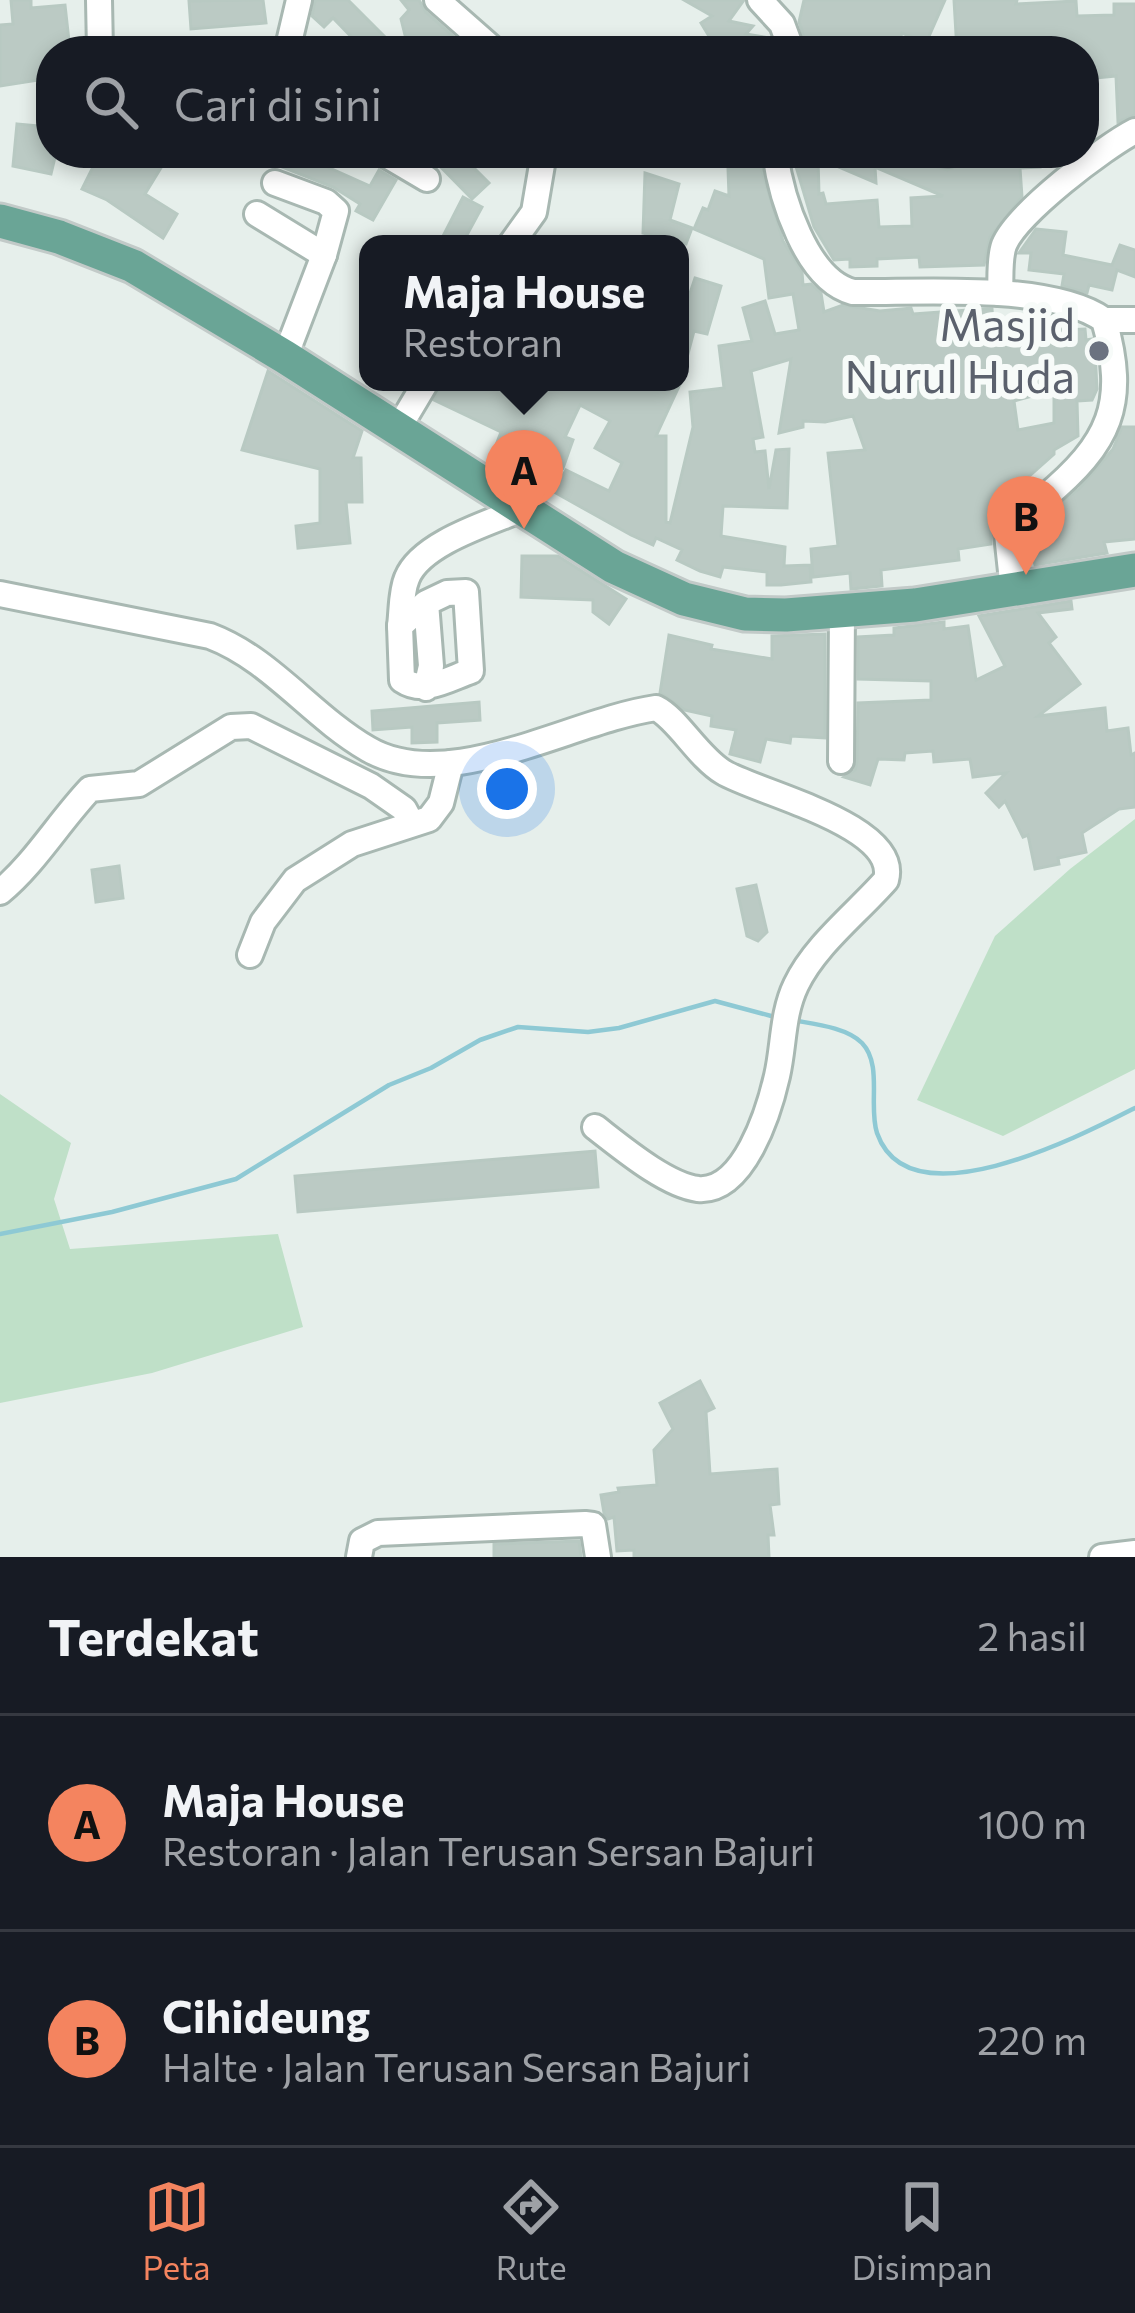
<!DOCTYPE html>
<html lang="id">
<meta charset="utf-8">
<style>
body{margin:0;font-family:Commissioner,sans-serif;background:#20242c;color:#f1f3f6}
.you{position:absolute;left:507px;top:789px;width:42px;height:42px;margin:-30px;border:9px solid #fff;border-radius:50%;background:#1a73e8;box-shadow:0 0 0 18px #1a73e833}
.badge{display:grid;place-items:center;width:78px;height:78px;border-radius:50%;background:#f4845f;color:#111;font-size:39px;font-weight:700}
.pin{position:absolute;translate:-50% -99px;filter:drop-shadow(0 3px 6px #0008)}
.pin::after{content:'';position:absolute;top:63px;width:42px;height:36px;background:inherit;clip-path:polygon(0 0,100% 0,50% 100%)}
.popup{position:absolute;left:359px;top:235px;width:330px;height:156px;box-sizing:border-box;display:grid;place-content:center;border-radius:24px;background:#171b24;filter:drop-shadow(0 3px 9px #0005);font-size:39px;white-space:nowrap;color:#9ea1a6}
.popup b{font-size:45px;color:#f1f3f6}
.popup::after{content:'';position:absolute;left:50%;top:100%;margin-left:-24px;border:24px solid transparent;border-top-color:#171b24}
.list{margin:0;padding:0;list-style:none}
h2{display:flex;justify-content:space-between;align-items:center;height:156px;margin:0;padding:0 48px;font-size:51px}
h2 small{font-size:39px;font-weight:400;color:#9ea1a6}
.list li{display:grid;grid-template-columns:78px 1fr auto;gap:36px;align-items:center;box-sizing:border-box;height:216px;padding:0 48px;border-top:3px solid #363941}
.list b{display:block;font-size:45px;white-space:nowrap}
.list p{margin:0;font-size:39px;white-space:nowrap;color:#9ea1a6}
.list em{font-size:39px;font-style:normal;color:#9ea1a6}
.icon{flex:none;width:66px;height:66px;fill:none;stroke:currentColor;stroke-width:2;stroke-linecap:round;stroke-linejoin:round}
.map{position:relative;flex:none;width:1135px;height:1557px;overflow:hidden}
.search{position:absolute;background:#171b24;box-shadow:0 6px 18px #0003;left:36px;right:36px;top:36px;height:132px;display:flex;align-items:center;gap:30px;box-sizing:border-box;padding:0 42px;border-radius:48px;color:#9ea1a6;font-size:45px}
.sheet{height:588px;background:#171b24}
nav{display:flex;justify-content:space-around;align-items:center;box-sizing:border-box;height:168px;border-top:3px solid #363941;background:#171b24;font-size:33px;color:#9ea1a6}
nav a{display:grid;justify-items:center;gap:6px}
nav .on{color:#f4845f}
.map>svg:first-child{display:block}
.green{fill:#bfe0c8}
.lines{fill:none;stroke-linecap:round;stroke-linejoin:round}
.stream{stroke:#8ec9d4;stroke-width:4.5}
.building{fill:#bbcac4;stroke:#b8c9c2;stroke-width:3;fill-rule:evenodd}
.minor-casing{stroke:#a8b8b2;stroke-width:30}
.major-casing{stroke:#c2cac8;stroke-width:39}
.minor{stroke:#fff;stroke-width:24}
.major{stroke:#6aa596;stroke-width:33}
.worship-dot{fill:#6b7280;stroke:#f7fbf9;stroke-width:4.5}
.labels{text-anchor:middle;stroke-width:12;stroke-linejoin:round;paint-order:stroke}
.worship-label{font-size:45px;fill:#5b616d;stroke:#f7fbf9;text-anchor:end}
</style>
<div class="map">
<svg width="1135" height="1557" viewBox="0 0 1135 1557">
<rect width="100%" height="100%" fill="#e6efeb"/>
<g class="green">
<path d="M1135 819V1069L1003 1136 917 1100 995 936 1070 869Z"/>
<path d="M0 1094 71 1143 54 1199 70 1249 278 1234 303 1327 152 1373 0 1403Z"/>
</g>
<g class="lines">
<g class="stream">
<path d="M792 1020C813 1024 846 1027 862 1043 883 1065 868 1106 877 1133 909 1225 1082 1135 1135 1108"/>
<path d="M0 1234 112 1212 236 1179 389 1085 431 1068 480 1040 518 1027 588 1032 619 1028 715 1001 775 1017"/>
</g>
</g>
<g class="building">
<path d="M11 0H31V8L65 5 70 50 51 51V78L0 86V25L13 24Z"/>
<path d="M263 0 266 23 191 29 189 1Z"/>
<path d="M315 0H348L399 51H365L333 18 324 27 312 16Z"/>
<path d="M401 0H419L426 12 470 51H409L401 19 409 10Z"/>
<path d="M684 0H744L729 21 753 26 746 34 770 38 774 51H718L701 23 712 16Z"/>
<path d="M804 0H945L926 43 902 33 896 51H808L799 22Z"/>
<path d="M954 0H1017L1016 4 1076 1 1077 16 1114 15V4H1135V115L1118 122 1116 76 1084 79V51H957Z"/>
<path d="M17 124 51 127V153H56L51 174 13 166Z"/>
<path d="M100 153H170L145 194 177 214 163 238 107 200 82 189Z"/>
<path d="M278 153H296L370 186 379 170 396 180 373 220 356 211 360 204 333 187 272 163Z"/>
<path d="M427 153H483L471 165 489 183 472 199Z"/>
<path d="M792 153H925L930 165 947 170 961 165 965 153H1039L1040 167 1020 168 1022 197 990 237 984 265 920 267 919 257 877 259V266L850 267V259L834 260 814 227ZM818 158 876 183 875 167 943 196 911 198 912 226 879 227 877 200 826 204 823 193 819 194Z"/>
<path d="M728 168H761L783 241 802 272 803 285 811 284 821 293 824 312 843 305 880 311 911 308 913 314 983 309H992L993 322 1039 314 1060 319 1063 330 1085 329 1086 340 1092 339 1095 352 1097 389 1092 400 1077 401 1078 436 1054 450V454L1027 478 1017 480 1019 492 1000 495 1001 506 990 521 991 544 958 549 959 560 881 570 882 586 851 589 850 573 813 577 811 549 838 546 828 453 865 450 853 416 825 422 803 421V427L779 433 791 359 751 371 763 437 753 439 755 452 765 451 769 489 776 450 789 449 787 508 723 506 721 536 785 547 784 566 810 565 811 582 781 585H767V572L723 567 720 577 700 571 677 560 682 550 656 538 653 545 631 535 554 492 566 470 609 491 622 463 595 448 610 421 580 405 565 437 573 440 563 468 534 458 530 467 493 453 501 432 434 400 442 382H589L605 389 609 382H681L656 436H666V522L670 523 693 427 690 392 724 388 719 346 752 341 743 308 765 301 775 334 799 330 793 294 769 298 764 259 694 229 703 208 708 210 715 191 729 196ZM1054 390V423L1018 430 1014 401Z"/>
<path d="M645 173 679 184 670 220 692 228 686 244 643 233Z"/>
<path d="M463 197 482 207 462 244H439Z"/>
<path d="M1036 229 1066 232 1063 255 1112 265 1120 245 1135 250V277L1117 270 1112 290 1089 285 1087 293 1062 286 1064 274 1029 270 1031 253H1019Z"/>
<path d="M695 278 721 286 707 334 694 331 685 365 680 364V323Z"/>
<path d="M268 371 362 431 353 458H361L362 502H346L350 543 298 548 296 526 320 523V469L242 450Z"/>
<path d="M1122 427H1135V539L1104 542 1107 553 1035 565 1032 551 1026 552 1023 531 1079 489 1113 449Z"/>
<path d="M522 556H558L626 599 609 624 593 612V600L521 597Z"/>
<path d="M1071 601 1072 609 1038 613 1056 637 1049 643 1080 684 1038 716 1105 708 1107 731 1128 728 1131 755 1135 753V807L1119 809 1082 833 1086 852 1058 858 1059 864 1035 869 1028 835 1023 837 1005 801 999 807 986 793 1006 773 973 777 970 759 934 762 933 751 905 753 904 760 878 759 870 785 844 777 855 770 857 762 858 703 931 700V681L858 679V637L894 635V628L944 622V629L968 626 976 680 1005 666 979 616Z"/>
<path d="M825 634V738L791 736 790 743 766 739 760 762 730 754 736 730 711 726 712 716 685 710 660 693 669 635 712 645 711 649 772 659V636Z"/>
<path d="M479 702 480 720 437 723V742L412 743V727L373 730 372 711Z"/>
<path d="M119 866 123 898 96 902 92 870Z"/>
<path d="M756 885 767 932 758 941 747 936 737 889Z"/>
<path d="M595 1151 598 1187 298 1212 295 1176Z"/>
<path d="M700 1381 714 1408 706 1412 710 1474 777 1469 779 1504 770 1505 774 1535H768L769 1557H634V1550L617 1551 614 1517 608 1519 604 1513 601 1495 619 1492 618 1488 657 1485 654 1450 673 1429 660 1403Z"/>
<path d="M579 1541 581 1557H494V1544Z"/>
</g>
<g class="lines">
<defs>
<g id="minor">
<path d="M99 0 100 51"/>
<path d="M437 0 495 51"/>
<path d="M760 0 782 24 792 51"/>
<path d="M287 51 299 0"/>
<path d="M383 153 427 179"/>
<path d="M775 153C781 197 806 280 853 292 919 293 1051 282 1104 320 1128 404 1110 443 1044 498 1032 508 1015 512 1006 525L1013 590"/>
<path d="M941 153 949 154"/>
<path d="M275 183 326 202 336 211 324 255 285 357"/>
<path d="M257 214 324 255"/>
<path d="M511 244 534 212 544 153"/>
<path d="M1000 293C1001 278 999 259 1004 245 1017 213 1104 147 1135 131"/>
<path d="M1104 320H1135"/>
<path d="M398 429 426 382"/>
<path d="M0 594 210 636C271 659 311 716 368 749 448 796 572 720 656 708 677 718 698 757 723 772 757 793 901 825 886 880 857 913 815 945 796 985 782 1014 784 1046 777 1076 769 1111 744 1193 698 1189 666 1185 621 1147 595 1127"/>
<path d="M400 626C402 611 401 592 407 578 421 543 489 523 522 509"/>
<path d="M426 688 431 666 426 603 400 626 402 680C424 695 448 679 471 671L466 592 447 593 426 603"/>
<path d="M841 761 842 610"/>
<path d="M0 892C35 863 58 823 90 789L139 784 231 727 251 726 371 786 404 809 412 824"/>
<path d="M250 955 263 922 295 880 352 844 429 819 441 803 451 763"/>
<path d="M359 1557 362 1541 378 1533 585 1524 593 1525 598 1557"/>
<path d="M1102 1557 1135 1553"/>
</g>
<path id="major" d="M0 221 59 237 133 266 285 357 614 567 684 599 745 614 786 615 915 605 1135 570"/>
</defs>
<use href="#minor" class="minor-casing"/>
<use href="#major" class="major-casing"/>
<use href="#minor" class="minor"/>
<use href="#major" class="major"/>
</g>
<circle class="worship-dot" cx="1099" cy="351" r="12"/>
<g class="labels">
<g class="worship-label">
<text x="1075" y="341">Masjid<tspan x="1075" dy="52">Nurul Huda</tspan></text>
</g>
</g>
</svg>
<div class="you"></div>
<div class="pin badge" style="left:524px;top:529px">A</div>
<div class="popup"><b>Maja House</b>Restoran</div>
<div class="pin badge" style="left:1026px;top:575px">B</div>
<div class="search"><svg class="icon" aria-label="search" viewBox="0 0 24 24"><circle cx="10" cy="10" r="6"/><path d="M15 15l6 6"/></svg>Cari di sini</div>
</div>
<section class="sheet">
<h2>Terdekat<small>2 hasil</small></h2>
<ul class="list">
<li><span class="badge">A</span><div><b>Maja House</b><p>Restoran · Jalan Terusan Sersan Bajuri</p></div><em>100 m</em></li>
<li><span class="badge">B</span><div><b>Cihideung</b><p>Halte · Jalan Terusan Sersan Bajuri</p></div><em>220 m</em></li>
</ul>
</section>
<nav>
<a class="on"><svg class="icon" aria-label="map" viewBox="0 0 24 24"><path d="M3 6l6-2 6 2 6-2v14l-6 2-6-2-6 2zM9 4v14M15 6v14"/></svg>Peta</a>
<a><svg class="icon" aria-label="directions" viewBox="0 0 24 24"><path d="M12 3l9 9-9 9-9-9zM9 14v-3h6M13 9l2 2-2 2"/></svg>Rute</a>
<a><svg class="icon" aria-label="saved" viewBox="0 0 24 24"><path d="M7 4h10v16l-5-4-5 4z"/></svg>Disimpan</a>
</nav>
